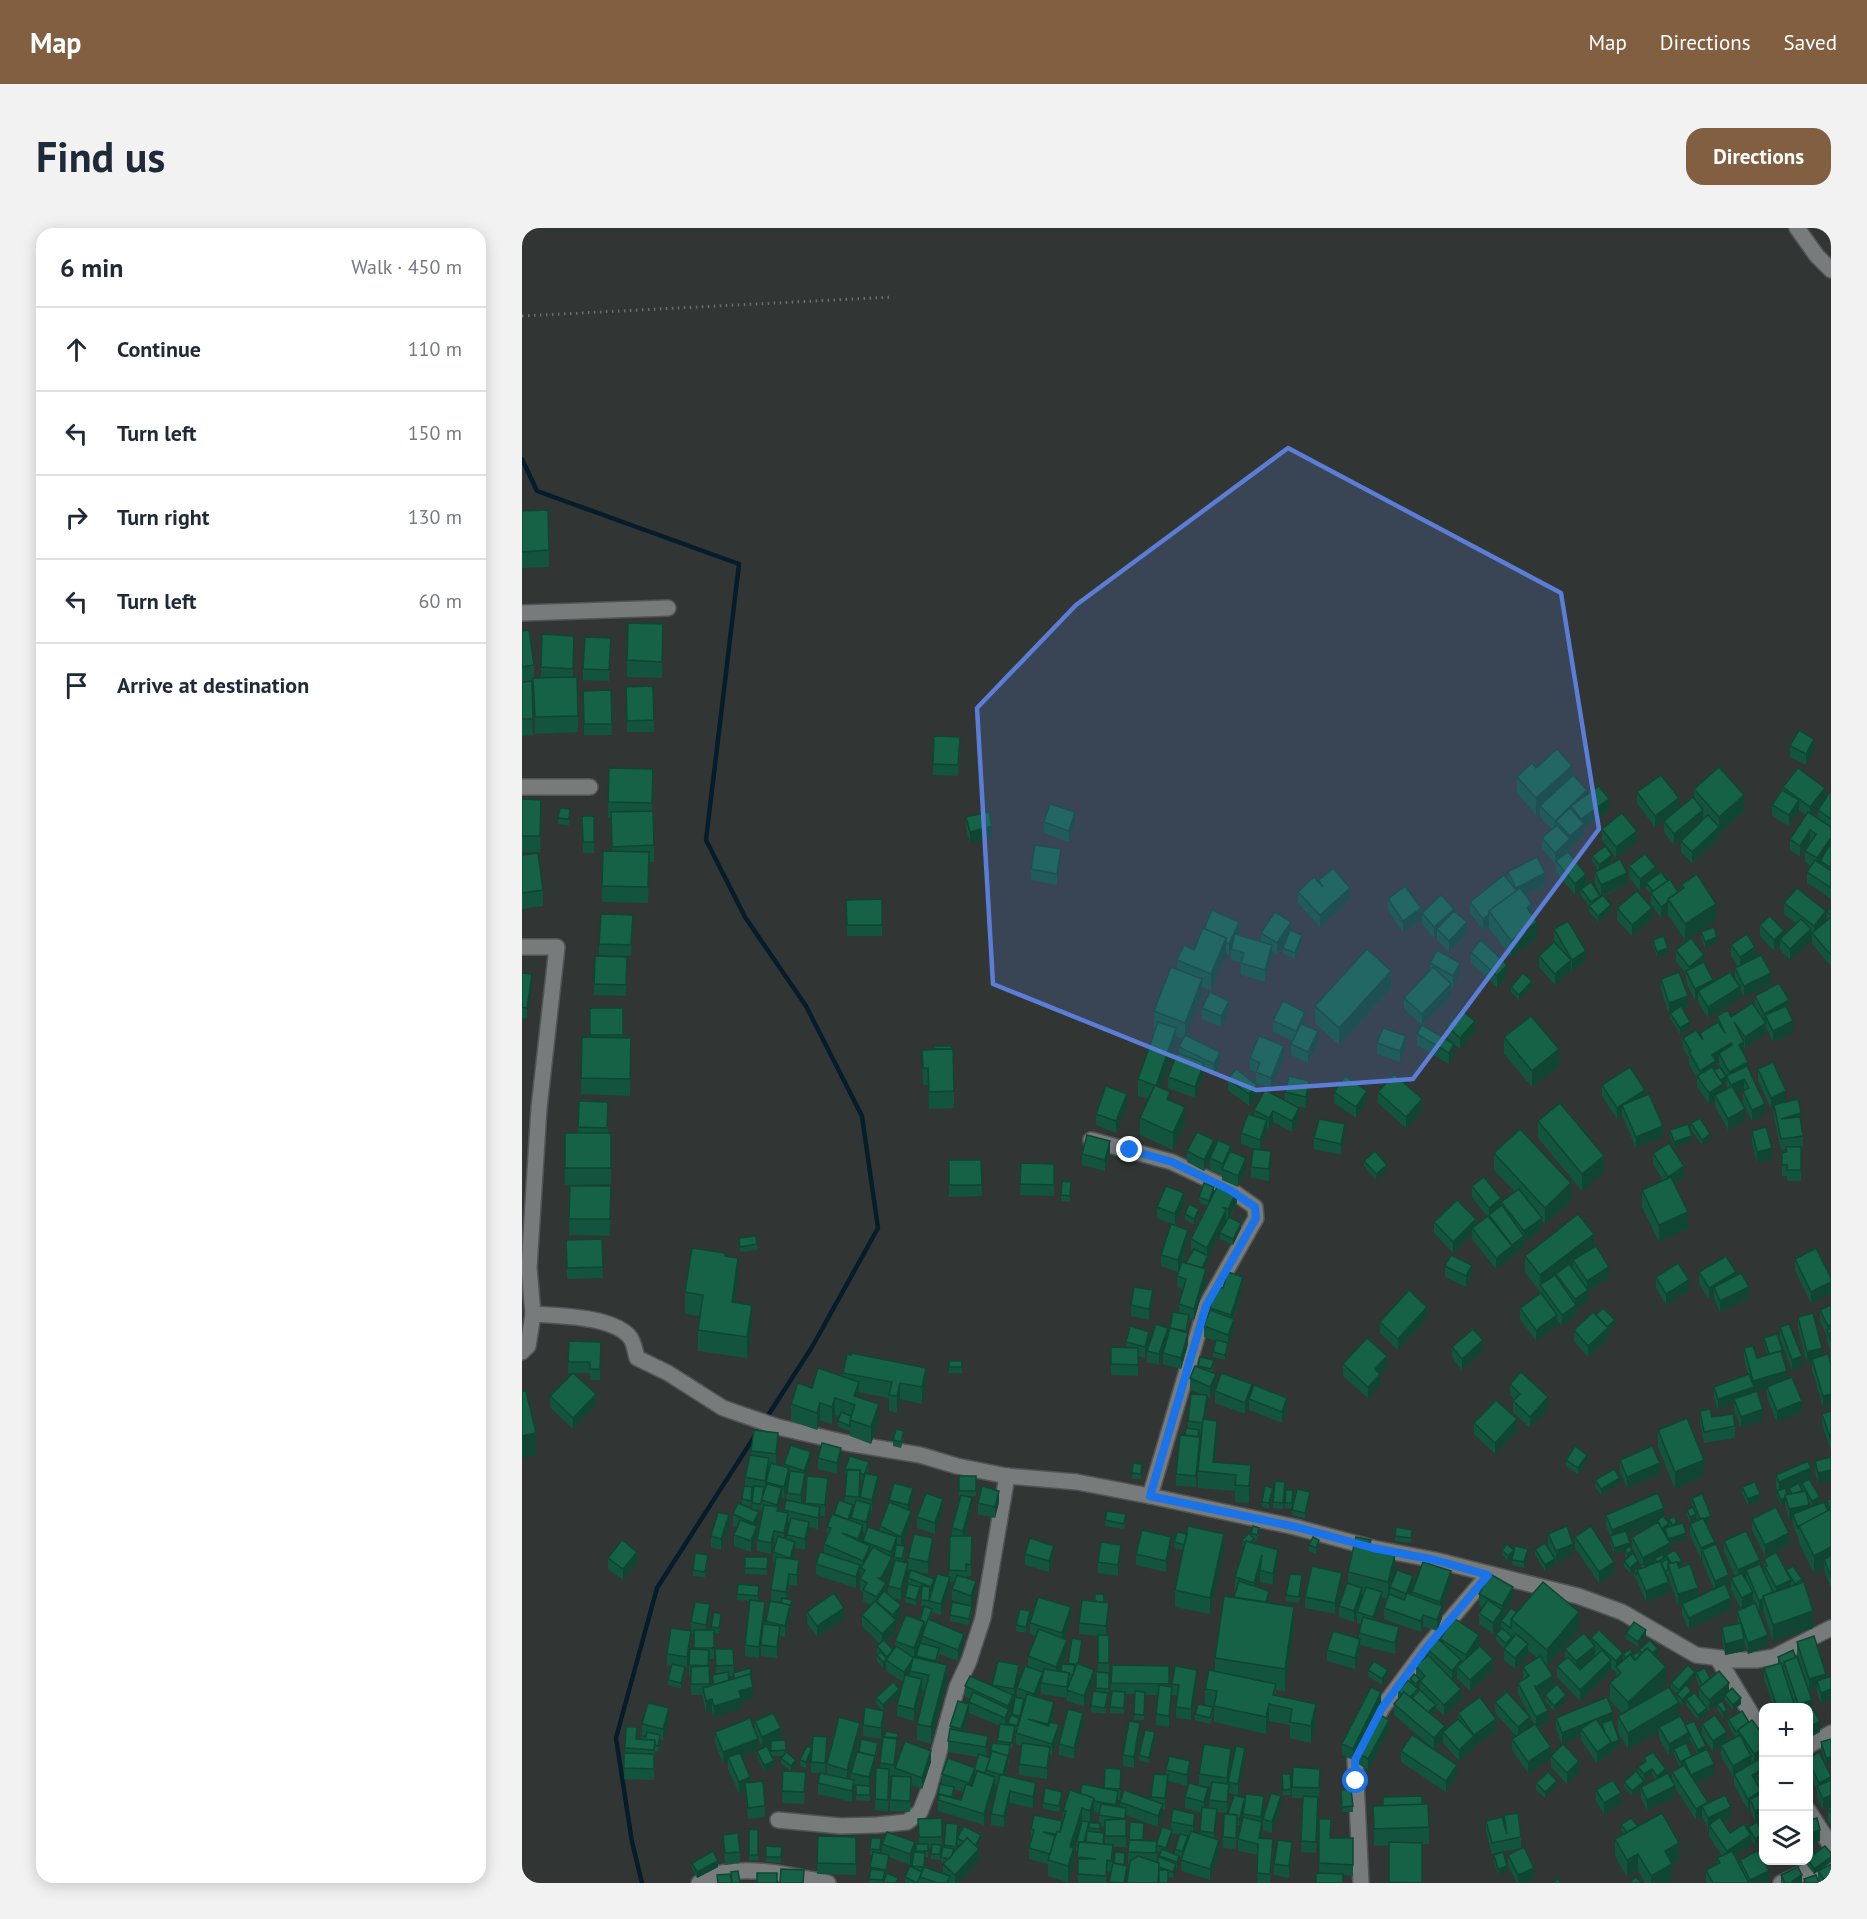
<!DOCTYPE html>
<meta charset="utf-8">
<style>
body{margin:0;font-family:"PT Sans",sans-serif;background:#f2f2f3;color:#1f2937}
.controls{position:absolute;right:18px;bottom:18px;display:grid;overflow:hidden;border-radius:12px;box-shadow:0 3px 15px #0003}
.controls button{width:54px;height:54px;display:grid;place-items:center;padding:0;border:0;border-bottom:2px solid #e0e1e3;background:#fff;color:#1f2937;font:30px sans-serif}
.stop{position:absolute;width:18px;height:18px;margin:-14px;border:4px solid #1a73e8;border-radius:50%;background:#fff}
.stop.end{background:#1a73e8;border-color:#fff;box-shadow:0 2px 6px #0008}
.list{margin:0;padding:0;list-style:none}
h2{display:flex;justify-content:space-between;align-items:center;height:78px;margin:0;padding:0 24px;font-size:26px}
h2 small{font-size:20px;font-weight:400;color:#747a83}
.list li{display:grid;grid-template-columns:39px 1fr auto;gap:18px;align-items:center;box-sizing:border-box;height:84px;padding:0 24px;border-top:2px solid #e0e1e3}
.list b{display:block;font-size:22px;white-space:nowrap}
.list em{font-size:20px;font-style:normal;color:#747a83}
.icon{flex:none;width:33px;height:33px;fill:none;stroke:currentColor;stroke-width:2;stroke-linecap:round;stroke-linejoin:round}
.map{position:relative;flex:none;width:1309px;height:1655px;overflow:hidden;border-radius:18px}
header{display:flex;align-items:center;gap:36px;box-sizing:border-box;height:84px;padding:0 30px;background:#815f40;color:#fff}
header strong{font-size:28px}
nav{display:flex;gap:33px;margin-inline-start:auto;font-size:21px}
.intro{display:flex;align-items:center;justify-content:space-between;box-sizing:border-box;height:144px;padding:0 36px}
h1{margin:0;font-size:42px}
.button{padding:15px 27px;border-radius:18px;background:#815f40;color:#fff;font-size:21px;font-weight:700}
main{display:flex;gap:36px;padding:0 36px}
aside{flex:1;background:#fff;border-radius:18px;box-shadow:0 3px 15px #0003}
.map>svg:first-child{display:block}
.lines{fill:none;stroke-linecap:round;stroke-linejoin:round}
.stream{stroke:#051c2b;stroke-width:4.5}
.minor-casing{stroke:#505454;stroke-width:18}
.path{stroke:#6b6f6e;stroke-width:3;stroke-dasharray:1.5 4.5;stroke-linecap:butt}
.minor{stroke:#777b7b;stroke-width:15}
.wall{fill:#12543d;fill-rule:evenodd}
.shaded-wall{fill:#0f4532}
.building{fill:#156247;stroke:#0f4532;stroke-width:1.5}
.route{stroke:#1a73e8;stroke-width:8}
.marked{fill:#5c7dd6;fill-opacity:0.2;stroke:#5c7dd6;stroke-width:4.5;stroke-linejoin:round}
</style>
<header>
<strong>Map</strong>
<nav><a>Map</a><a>Directions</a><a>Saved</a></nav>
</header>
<div class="intro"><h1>Find us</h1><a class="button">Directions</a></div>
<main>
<aside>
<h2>6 min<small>Walk · 450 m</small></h2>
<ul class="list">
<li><svg class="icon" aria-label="ahead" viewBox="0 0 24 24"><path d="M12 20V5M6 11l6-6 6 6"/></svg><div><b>Continue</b></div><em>110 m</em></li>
<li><svg class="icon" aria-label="left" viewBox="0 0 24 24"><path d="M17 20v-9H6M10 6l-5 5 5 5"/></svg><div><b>Turn left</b></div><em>150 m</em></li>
<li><svg class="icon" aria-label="right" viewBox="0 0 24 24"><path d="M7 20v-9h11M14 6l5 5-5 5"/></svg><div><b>Turn right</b></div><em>130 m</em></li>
<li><svg class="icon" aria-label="left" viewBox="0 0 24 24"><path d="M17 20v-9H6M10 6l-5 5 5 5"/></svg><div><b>Turn left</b></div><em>60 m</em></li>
<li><svg class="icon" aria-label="arrive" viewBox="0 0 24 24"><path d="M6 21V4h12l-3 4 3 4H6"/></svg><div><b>Arrive at destination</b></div></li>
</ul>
</aside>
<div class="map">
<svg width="1309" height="1655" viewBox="0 0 1309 1655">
<rect width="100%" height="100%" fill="#313635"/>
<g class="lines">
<path class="stream" d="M0 231 15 263 217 336 184 612 223 689 284 778 340 888 356 1000 290 1119 135 1360 94 1510 110 1614 120 1655"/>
<defs>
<g id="minor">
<path d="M1275 0 1295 28 1309 42"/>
<path d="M0 385 146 380"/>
<path d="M0 559H68"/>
<path d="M0 719H35L17 880 7 1040 11 1086C38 1088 88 1088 107 1108 112 1113 113 1123 115 1130L146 1145 201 1180 256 1199 325 1215 398 1227 435 1238 485 1248 555 1254 628 1268 773 1299 851 1320 913 1332 1056 1368 1100 1384 1174 1427 1214 1432H1234L1252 1429 1309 1400"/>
<path d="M569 912 650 934 709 962 733 979 734 990 684 1078 628 1268"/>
<path d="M0 1124 6 1118 11 1086"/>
<path d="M1196 1431 1242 1507"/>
<path d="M1286 1518 1309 1505"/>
<path d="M1286 1582 1309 1618"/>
<path d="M256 1592 319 1598 355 1597 385 1594 398 1584 406 1564 435 1459 447 1433 461 1390 485 1248"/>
<path d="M177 1655C184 1652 192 1647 199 1645 233 1638 273 1648 306 1655"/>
<path d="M839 1655 833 1532 860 1480 905 1419 966 1347"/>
<path d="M1259 1655 1283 1644 1294 1650 1309 1641"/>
</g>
</defs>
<use href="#minor" class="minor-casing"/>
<path class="path" d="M0 88 370 69"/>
<use href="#minor" class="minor"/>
</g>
<g class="wall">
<path d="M0 283 27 322V339L0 340Z"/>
<path d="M0 403 12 437V450H19V439L52 419 51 449 56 488V504L13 506 11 454H10L11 507 0 508Z"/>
<path d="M141 412 140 450 105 449V432Z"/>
<path d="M89 422 87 453 61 452V441Z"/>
<path d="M131 458 132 504H105L104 459Z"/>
<path d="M89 462 90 507H62L61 463Z"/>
<path d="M1268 518 1292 522 1284 537 1268 529Z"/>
<path d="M438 520 436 548 411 547V536Z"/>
<path d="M87 540 131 558 130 583 132 617V634H127L126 675 80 674 81 623H90L89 590H86Z"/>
<path d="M1014 540 1050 548 1065 566 1087 582 1062 599V607L1048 619V623L1046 624 1064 657 1079 668 1073 655V644L1076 642 1070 634V628L1090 633 1079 641 1105 656 1081 668 1089 683 1076 694 1067 683V678L1059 667V662L1053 667 1034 644V635L1033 636 1020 621V610L1030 601 1018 589V583L1014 587 995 565V549Z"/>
<path d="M1276 540 1291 587 1296 590V582L1309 562V671L1285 655V644L1289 638 1283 634V623L1289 614 1288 613 1278 629 1268 622V611L1284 587 1277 582V583L1267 598 1250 588V577L1261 563V559Z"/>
<path d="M1172 561 1222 583 1197 605V610L1170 635 1159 624V613L1162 609 1152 617 1142 604V593L1151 585 1133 599 1115 575V564L1157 581 1172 570Z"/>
<path d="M0 571 19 588 18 625 0 624Z"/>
<path d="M48 587 47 597 36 596V590Z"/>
<path d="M60 588H72V625H61Z"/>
<path d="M444 589 470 609 448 615 444 601Z"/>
<path d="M522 594 553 595 547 614 522 605Z"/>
<path d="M1080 601 1115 614 1094 630 1080 612Z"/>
<path d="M0 627 21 662V678L0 681Z"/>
<path d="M539 632 535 657 509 652V641Z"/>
<path d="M1107 638 1146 653 1156 664 1159 662V657L1194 692 1163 712 1146 687V685L1139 690 1129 676V666L1124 660V658L1118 663 1107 649Z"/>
<path d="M986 644 1023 657 1003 667 1010 688 1015 710 989 729 967 700V698L961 702 948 685V674L986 652Z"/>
<path d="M797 652 828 671 798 699 776 675V664L797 654Z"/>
<path d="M360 671V708H325L324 672Z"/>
<path d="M866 671 899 692 881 704 866 682Z"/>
<path d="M1262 675 1304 693 1305 692V683L1309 679V736L1308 737 1290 716V708L1289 707V713L1268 732 1258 722V717L1252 723 1238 708V697L1262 707 1275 696 1262 686Z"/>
<path d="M1095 680 1130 691 1110 708 1095 692Z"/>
<path d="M932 683 945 706 927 724 915 712V708L912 710 900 696V685Z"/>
<path d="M111 698 109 728 77 727V716Z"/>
<path d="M1032 701 1064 734 1050 743 1049 741V743L1033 757 1017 739V728L1033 715 1032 712Z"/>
<path d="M769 702 780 712 773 731 761 726V720L763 713 755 726 750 723V728L743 754 719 747V735L709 732V722L707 727 704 725 689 762 680 759V767L664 808 698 835 692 847 682 842V846L673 870 646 860V849L657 826V819L661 811 654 808V816L639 860 663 896 651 922 618 907V890L626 871 616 868V851L634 800H632V783L655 741V732L672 722 717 705 716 707 739 714V705Z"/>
<path d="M1179 704 1195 715 1183 720 1179 710Z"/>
<path d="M1131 712 1146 726 1135 729 1131 717Z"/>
<path d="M1209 717 1233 730 1249 756 1222 769 1218 760V770L1186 790 1176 774V770L1173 772 1164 754V746L1154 733V722L1182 734 1191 754 1213 751V740L1216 739 1209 728Z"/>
<path d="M949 724 985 748 975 759 949 735Z"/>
<path d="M73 728 105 729 104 768 72 767Z"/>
<path d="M908 735 938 746 931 759 929 758V767L900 797 882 781V770L908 742Z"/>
<path d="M0 745 10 757 5 791 0 790Z"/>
<path d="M1139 751 1166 779 1160 781 1168 800 1158 806 1148 790V785L1147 786 1139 762Z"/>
<path d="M1010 758 997 772 989 764V759Z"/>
<path d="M869 760 817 817 793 795V778Z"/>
<path d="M1233 768 1267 783 1271 804 1251 814 1244 799V806L1223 820 1222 819V826L1226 841 1243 887 1230 893 1221 874V863L1222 862 1214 866 1223 892 1206 902 1193 878V872L1187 876 1175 859V850L1167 836V829L1161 821V810L1178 808V805L1195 795V788L1209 789 1233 779ZM1197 834V836L1200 843 1194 841V836ZM1204 850 1205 860 1201 863V856L1204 854Z"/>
<path d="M68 780H101V810H109L108 868 59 866 60 809H68Z"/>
<path d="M680 780 707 784 699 799 680 791Z"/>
<path d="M751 793 783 795 782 797 796 815 786 835 769 827V816L771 813 751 804Z"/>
<path d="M925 798 953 804 938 821 925 809Z"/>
<path d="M895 806 932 827 927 836 895 817Z"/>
<path d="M982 809 1037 838 1010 859 982 826Z"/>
<path d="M855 815 884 819 878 834 855 826Z"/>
<path d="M400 822 432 863V880L407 881 406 857H401Z"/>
<path d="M762 829 749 861 734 855V844L728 842V830Z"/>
<path d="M1236 841 1264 874 1279 897 1281 908V919H1279V953H1265V948H1260V925L1264 924V921L1259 922 1252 888V879L1249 881 1236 852Z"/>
<path d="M706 851 735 868 727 878 706 862Z"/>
<path d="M1080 857 1123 867 1141 909 1114 920 1100 887 1095 891 1080 868Z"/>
<path d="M763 864H787L784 880 772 878 777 891 770 904 751 894 747 901 745 900V903L738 922 749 934 747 953 729 950V939L733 921 719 916V905L732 888V882L763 873Z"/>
<path d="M812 864 845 874 834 890 812 875Z"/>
<path d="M856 864 900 882 884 900 856 875Z"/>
<path d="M57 873 86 874V905H89V956L43 957V905H56Z"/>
<path d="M605 877 594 905 574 897V886Z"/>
<path d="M1016 893 1082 944 1060 963 1016 910Z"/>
<path d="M1169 895 1188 912 1180 917 1169 901Z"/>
<path d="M1148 902 1170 913 1152 919 1148 907Z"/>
<path d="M1230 903 1250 932 1235 935 1230 914Z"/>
<path d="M823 907 819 927 792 921V910Z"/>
<path d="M692 921 709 923 724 941 716 959 700 952V947L688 941V932L682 943 665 934V923Z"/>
<path d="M588 924 583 943 560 937V926Z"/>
<path d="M972 925 1049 972 1023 996 1020 992V1001L1002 1014V1019L990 1028V1030L974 1041 950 1011V1006L931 1025 912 1005V994L954 997 965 988 950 969V958L979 974 993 964 972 942Z"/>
<path d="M1131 925 1162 949 1153 956 1166 1000 1137 1014 1120 979V962L1141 952 1131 936Z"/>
<path d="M427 932H459L460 968 427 969Z"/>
<path d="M842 933 865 943 854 952 842 938Z"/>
<path d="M499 935 532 936V968L498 967Z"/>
<path d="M48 958H89L88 1008 47 1007Z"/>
<path d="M549 959 548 974 539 973V967Z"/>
<path d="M692 964 690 970 715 974 708 990 719 1000 711 1017 698 1011V1005L705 992 704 991 686 1030V1034L682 1040 684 1052 672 1092 667 1090 665 1105 666 1116 659 1141 641 1136V1125L637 1137 625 1134V1123L646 1109 648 1101 657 1085V1076L661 1061 655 1059V1048L656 1044 639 1038V1027L666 1013 660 1034 664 1035 670 1023 669 1022V1011L686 978 677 974V969Z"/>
<path d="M662 976 653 997 635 990V979Z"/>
<path d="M663 986H677L672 996 663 992Z"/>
<path d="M217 1010 235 1016V1022L218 1024Z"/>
<path d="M80 1011 81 1050 45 1051 44 1012Z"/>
<path d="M1072 1020 1087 1050 1066 1063V1073L1054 1081V1088L1040 1098 1035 1091V1098L1014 1113 998 1091V1080L1018 1065V1064L1003 1044V1028Z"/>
<path d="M203 1028 216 1052 213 1074 230 1099 225 1130 176 1123V1102L178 1088 163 1086V1064Z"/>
<path d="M1273 1031 1309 1050V1065L1289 1075 1273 1042Z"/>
<path d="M923 1038 950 1048 944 1059 923 1049Z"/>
<path d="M1177 1044 1214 1048 1227 1070 1198 1084 1192 1071V1069L1187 1071 1177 1055Z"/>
<path d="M1134 1049 1167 1063 1144 1077 1134 1060Z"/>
<path d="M701 1060H721L712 1091V1102L706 1118 703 1132 691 1129V1124L693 1113 682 1109V1098L688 1080Z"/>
<path d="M631 1073 627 1092 609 1088V1077Z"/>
<path d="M1309 1077V1177L1301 1179 1290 1142V1134L1285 1135 1276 1100V1089L1300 1128 1308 1133V1124H1309L1305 1113V1108L1298 1093V1082Z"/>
<path d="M1074 1087 1093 1097 1086 1104V1112L1066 1129 1052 1113V1102Z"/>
<path d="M905 1090 876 1122 858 1105V1094Z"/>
<path d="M1258 1099 1280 1139 1270 1143 1258 1110Z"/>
<path d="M1242 1110 1261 1128 1265 1151 1280 1184 1255 1194 1245 1170V1160L1235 1163 1241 1192 1219 1200 1212 1182V1176L1196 1182 1192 1170V1159L1226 1146 1222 1131V1120L1235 1130 1246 1127 1242 1116Z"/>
<path d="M47 1113 79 1114 78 1152H68V1145H52L74 1177 51 1201 28 1179V1168L51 1145H46Z"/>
<path d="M604 1114 627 1115 623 1130 616 1128V1148L589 1147V1119L604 1120Z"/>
<path d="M930 1119 961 1123 940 1142 930 1130Z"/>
<path d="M678 1129 692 1138 690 1145 694 1157 688 1170 685 1168 683 1192 695 1209 693 1234 729 1254 727 1275 713 1274V1263L676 1260V1243L680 1205H677L678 1220 674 1259 654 1258V1246L663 1207 666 1200V1193L682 1167 668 1161V1150L676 1139Z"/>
<rect x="427" y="1133" width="13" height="12"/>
<path d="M821 1136 865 1140 858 1146V1157L846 1170 821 1148Z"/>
<path d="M321 1145 404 1157 400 1176 378 1171 375 1185 367 1183V1170L337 1164V1169L357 1192 349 1216 328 1208V1203L316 1199V1193L318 1188 313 1187 310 1196 298 1192 295 1202 269 1193V1176L290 1160 321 1148Z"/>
<path d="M988 1156 1026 1181 1008 1200 991 1184V1173L993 1172 988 1167Z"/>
<path d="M693 1163 730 1164 765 1181 760 1195 727 1182V1175L723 1186 693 1175Z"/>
<path d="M1178 1183 1190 1189 1213 1198V1210L1182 1215 1178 1194Z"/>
<path d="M1309 1183V1223L1300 1197V1186Z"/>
<path d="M952 1195 995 1203 973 1226 952 1206Z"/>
<path d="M1136 1202 1182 1248 1153 1261 1136 1219Z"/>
<path d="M382 1209 379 1220 371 1218V1212Z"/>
<path d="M256 1216 254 1236 262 1238V1236L289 1235 283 1251 280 1275 283 1276 306 1261 303 1288H298L296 1301 287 1299V1305L283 1322 273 1320V1325L271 1331 277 1343 275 1358 267 1357 265 1371 270 1378 263 1409 258 1408 255 1430 239 1428V1417L244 1393 259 1374 249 1373V1362L253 1336 251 1335V1324L254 1315 252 1314 249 1326 235 1323V1312L240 1284 239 1282 230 1281 232 1262H230L229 1278 222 1277 237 1295 235 1299V1309L229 1324 212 1318V1307L215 1299 211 1298V1286L220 1276V1271L223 1258V1249L229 1227V1223ZM267 1253 262 1284 257 1283 260 1270H262ZM266 1294H268L265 1307V1311L263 1310Z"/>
<path d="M1309 1229V1253L1296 1256 1293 1244V1233Z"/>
<path d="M296 1230 319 1231 315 1246 296 1241Z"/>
<path d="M1044 1232H1065L1056 1246 1044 1238Z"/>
<path d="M1098 1232 1138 1246 1105 1260 1098 1243Z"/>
<path d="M611 1235 620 1241 619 1251H610Z"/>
<path d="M347 1240 345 1245 356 1259 346 1299 358 1303V1298L367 1272 391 1271 388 1282 389 1294 380 1318 383 1324 381 1334 386 1347 379 1372 370 1370 379 1389 374 1396V1403L364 1414 371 1422 373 1419V1413L398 1392 407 1380V1378H399L400 1361 398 1360V1365L394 1377 383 1374V1369L390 1357 386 1356V1350L412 1356 408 1364V1368L427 1349 428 1308H430V1300L438 1268H437V1248H454V1268H444L450 1281 443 1308H450L449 1348H444V1350L454 1364 449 1378 450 1384 447 1397 428 1393V1387L444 1377 430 1372V1361L433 1354H428V1361L419 1387 410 1384 408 1392 442 1417 436 1433 417 1426 415 1435 425 1454 409 1516 395 1512V1496L403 1463 400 1462 392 1493 375 1488V1477L381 1454 364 1443V1437L361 1440 355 1433V1427L357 1426 355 1424V1418L358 1416 340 1398V1387L349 1377 341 1373V1364L338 1362V1351L339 1348V1344L338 1343V1348L334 1360 294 1347V1336L302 1325V1316L305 1308V1299L312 1286 323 1274 324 1246H323V1241ZM338 1251 342 1252 338 1273ZM341 1304 344 1305 341 1314H339L341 1308ZM372 1327V1335L366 1358V1366L364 1365 363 1354Z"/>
<path d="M1254 1247 1289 1251 1288 1252 1298 1275 1290 1279 1285 1270 1287 1280 1306 1283 1305 1272 1309 1271V1360L1302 1342V1340L1292 1345 1277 1315V1311L1271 1298V1292L1267 1293 1263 1276 1259 1277 1255 1268V1263L1254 1258ZM1280 1255V1260L1282 1263H1280L1277 1256ZM1267 1261 1268 1266 1266 1267 1264 1262Z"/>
<path d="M1073 1252 1098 1256 1079 1267 1073 1258Z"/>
<path d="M763 1259 761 1281 751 1280V1274Z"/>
<path d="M1220 1259 1238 1272 1226 1277 1220 1265Z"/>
<path d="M751 1265 747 1281 740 1279V1274Z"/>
<path d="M771 1268 770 1280 788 1269 783 1290 770 1287V1281L763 1280V1275Z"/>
<path d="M1170 1270 1189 1293 1184 1295 1207 1358 1204 1359 1209 1381 1167 1401 1160 1387V1376L1156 1377 1146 1347 1144 1348 1147 1365 1124 1374 1115 1352H1114L1112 1348V1342L1118 1341V1338L1119 1337 1110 1320V1309L1134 1295V1294L1105 1307 1110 1326 1116 1338 1108 1345 1102 1338V1333L1105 1330 1103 1327V1322L1092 1326 1088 1314V1308L1084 1298V1287L1142 1289 1147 1294V1291L1155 1297 1164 1311 1148 1316V1325L1160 1338 1157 1340 1176 1369 1192 1361 1180 1333V1330L1179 1331 1168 1307V1296L1176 1292 1170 1276Z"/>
<path d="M477 1274 473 1290 456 1286V1275Z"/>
<path d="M421 1282 413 1306 395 1300V1289Z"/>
<path d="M1165 1282 1174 1292 1168 1294 1165 1287Z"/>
<path d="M1230 1291 1267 1316 1243 1328 1230 1302Z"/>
<path d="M583 1292H604L602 1301 583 1298Z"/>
<path d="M207 1298 199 1322 189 1319V1308Z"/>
<path d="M729 1305 737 1306 735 1313 732 1312V1315L756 1334 751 1357 738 1354V1347L734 1359 747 1375 772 1400 763 1463 754 1462V1467L794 1493 789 1515 768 1510V1497L747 1493 744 1506 692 1494V1479L687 1478 691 1485 688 1496 673 1492V1486L683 1477V1461L693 1443V1430L715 1361 713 1360V1349L722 1320 720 1317V1312L729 1308Z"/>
<path d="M1026 1306 1051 1327 1034 1334 1033 1333V1336L1023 1343 1013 1327V1321L1030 1326 1026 1317Z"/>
<path d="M890 1307 889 1315 873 1313V1308Z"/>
<path d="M1053 1309 1092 1345 1077 1355 1053 1320Z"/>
<path d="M1202 1313 1238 1336 1243 1347 1242 1342V1331L1264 1343 1280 1354 1291 1400 1251 1413 1241 1382 1237 1384 1231 1371V1376L1246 1418 1226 1426 1222 1414V1423L1203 1427 1200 1410V1399L1216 1396 1215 1383 1219 1381 1209 1362V1350L1213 1348 1202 1324Z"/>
<path d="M652 1314 702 1322 688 1386 653 1379V1362L661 1322 652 1320Z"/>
<path d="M787 1317H797L794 1326 787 1323Z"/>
<path d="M649 1320 644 1344 614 1337V1326Z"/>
<path d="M411 1321 406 1346 386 1341V1330Z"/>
<path d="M849 1321 873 1343 869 1357 891 1359 888 1367H890V1364L929 1355 920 1381V1390L915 1403 901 1398 899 1404 862 1391V1380L865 1371 860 1369V1376L854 1393 877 1410 873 1426 838 1417V1422L833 1441 805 1433V1422L837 1410V1405L839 1396 835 1395V1386L832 1394 817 1389V1378L826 1355V1344Z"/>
<path d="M980 1322H992L1006 1327 1002 1340 990 1337 991 1329 986 1333 980 1327Z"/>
<path d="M503 1326 532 1329 527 1344 503 1337Z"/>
<path d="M599 1328 596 1348 576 1345V1334Z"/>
<path d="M223 1329H246L245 1347 223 1346Z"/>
<path d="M86 1330 115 1335 101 1352 86 1341Z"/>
<path d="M186 1332 183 1349 171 1348V1342Z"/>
<path d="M780 1353 777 1375 764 1373V1367Z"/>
<path d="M820 1356 813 1386 783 1380V1369Z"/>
<path d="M237 1358 236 1373 243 1385 237 1430 223 1428V1417L228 1373 215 1372V1366Z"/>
<path d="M957 1366 991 1370 980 1388V1391L995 1384 1057 1401 1025 1438 1031 1459 1018 1468 1026 1494 1015 1500 1029 1530 1006 1545 990 1522V1511L995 1509 973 1485V1474L1008 1499 1012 1496 996 1466V1455L1002 1451 1001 1450V1439L1015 1430 1006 1422V1427L993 1441 982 1432V1420L974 1412V1406L980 1400 979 1398V1396L971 1406 957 1396V1385L961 1379 957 1377Z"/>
<path d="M582 1375 587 1386 584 1407H587V1466H586L583 1486 569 1484V1478L574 1464V1444H576V1408L557 1406V1395Z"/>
<path d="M285 1384 322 1391 295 1409 285 1395Z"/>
<path d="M188 1387 185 1402H189V1399L199 1391 197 1406 192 1405V1431H187L188 1458 191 1457 190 1447 194 1446 193 1421H211L212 1445 230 1455 231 1470 219 1474V1481L192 1489 190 1482 184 1484 181 1471V1467H169V1448H167V1437L172 1421V1406L169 1405V1394ZM207 1448H211L212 1451 207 1452Z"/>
<path d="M508 1389 504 1405 494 1403V1397Z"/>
<path d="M549 1390 542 1411 545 1423 537 1443H539L546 1437 550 1410 560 1417 557 1436 572 1453 562 1479 545 1473V1466V1470L519 1466V1458L515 1469 532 1485 530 1494 537 1507 530 1527 528 1526 525 1551 497 1547V1536L500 1518 494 1516V1503H493L490 1521H488L486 1539 484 1548 514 1566 511 1580 488 1575 482 1599 469 1597V1586L476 1557 473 1556V1560L462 1597 416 1583V1566L420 1556V1546L453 1539 456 1529 426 1524V1513L428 1498 447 1476 448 1471 443 1469V1458H470L476 1433 497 1448 485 1497H486L490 1488 493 1469 495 1470V1460L506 1439V1428L514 1408 508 1406V1395ZM447 1485 478 1498 475 1515 468 1530 465 1529 466 1519 442 1504ZM432 1561 441 1564 439 1572 431 1570Z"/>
<path d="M1104 1405 1124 1408 1116 1419 1104 1411Z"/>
<path d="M1069 1410 1101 1426 1111 1427 1117 1426V1422L1136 1426 1133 1428 1144 1456 1130 1468 1155 1471V1466L1149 1460V1455L1173 1450 1165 1458 1169 1468 1177 1469V1460L1178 1459 1174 1450V1444L1188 1450 1207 1463 1219 1476 1211 1482 1203 1472V1470L1196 1475 1205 1487 1201 1490 1195 1481V1476L1187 1483 1185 1481V1486L1176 1492 1164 1477V1473L1160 1477 1155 1472 1157 1488 1163 1497 1184 1521 1192 1547 1174 1556 1186 1575 1209 1590 1201 1594 1208 1605 1226 1601V1599L1242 1605V1612L1233 1617 1229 1611V1618L1213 1628 1218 1636V1632L1247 1654 1244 1655H1184V1642L1195 1637V1630L1200 1628 1187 1608V1600L1186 1601 1180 1588 1174 1592 1153 1559V1569L1125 1583 1119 1570V1561L1110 1568 1102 1559V1554L1122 1557 1133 1551 1130 1546 1122 1552 1116 1544V1539L1122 1534V1530L1144 1546 1150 1553V1544L1158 1539 1152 1526V1524L1147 1527 1137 1510V1503L1106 1521 1096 1504V1488L1100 1485 1088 1472V1455L1094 1450V1444L1089 1440V1443L1058 1473 1035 1449V1438L1043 1431V1421L1069 1414ZM1168 1511 1175 1525 1170 1528 1165 1517 1168 1515Z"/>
<path d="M918 1411 957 1418 971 1442 948 1463 935 1450V1448L931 1453 939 1472 922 1488 914 1480V1482L909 1487 923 1502 936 1491V1485L974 1502 952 1518V1517V1520L937 1533 921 1515V1512L912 1521 872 1487V1476L877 1470 876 1469V1463L888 1454V1451L894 1448V1438L903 1430V1419L918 1413ZM898 1457V1462L896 1464 895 1460Z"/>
<path d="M169 1414 165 1440H163V1445L159 1461 146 1457V1452L150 1438H145V1426Z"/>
<path d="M1275 1414 1304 1450 1299 1476 1295 1464V1459L1287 1462 1275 1425Z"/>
<path d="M1271 1422 1290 1478 1298 1504 1287 1479H1252L1242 1451V1440L1256 1436V1429Z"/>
<path d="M647 1438V1458L650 1470 647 1499 634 1497V1486L636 1467H623L622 1492H612L613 1466H603L602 1486 588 1485 589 1455Z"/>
<path d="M846 1442 866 1448 860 1457 846 1448Z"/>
<path d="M675 1453 669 1492 654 1490V1479L656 1468 650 1467V1456Z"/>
<path d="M371 1454 361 1482 362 1494 359 1511 341 1508V1497L360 1482 354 1475V1470Z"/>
<path d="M1023 1467 1044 1473 1032 1483 1023 1473Z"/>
<path d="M859 1475 831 1532 820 1527V1516Z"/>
<path d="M1034 1490 1091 1495 1097 1518 1090 1521V1525L1075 1535 1059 1512V1508L1040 1516 1034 1501Z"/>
<path d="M147 1491 141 1512 138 1511 136 1524 133 1523 132 1552 102 1551 104 1499 115 1511H118L124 1509V1508L120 1507V1496Z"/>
<path d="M1206 1491 1242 1534V1604L1237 1597V1592L1233 1594 1228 1581 1226 1582 1212 1557V1548L1211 1549 1199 1528V1519L1191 1524 1180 1507V1496L1205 1514 1213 1509 1206 1497Z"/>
<path d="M233 1493 259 1512 255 1513 263 1512 264 1524 274 1537 269 1543 259 1535V1530L260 1528H250L252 1538 242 1543 235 1528V1523L249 1527V1516L240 1520 235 1508 236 1522 219 1528 228 1554 243 1578V1589L226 1591 223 1563 217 1565 206 1541V1533L201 1535 193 1515V1504L233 1503Z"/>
<path d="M561 1496 552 1531 537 1527V1516Z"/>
<path d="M867 1503 846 1542 836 1536V1525Z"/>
<path d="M338 1506 326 1551 329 1552V1545L337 1524 356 1520 353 1533V1539L348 1558V1573L334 1572V1557H332V1563L330 1574 296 1566V1555L298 1545H289V1534L305 1520 303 1546H305V1536Z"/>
<path d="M618 1506 612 1540 601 1538V1527Z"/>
<path d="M633 1509 627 1535 617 1533V1527Z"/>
<path d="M1309 1511 1304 1536 1299 1520V1514Z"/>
<path d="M376 1512 373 1538 409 1534 400 1561 389 1557 388 1584 368 1583V1572L373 1549V1544L372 1548H367L366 1583 353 1582V1571L358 1535Z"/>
<path d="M290 1520 284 1540 278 1538V1532Z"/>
<path d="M879 1523 935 1548 924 1564 879 1534Z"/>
<path d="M1029 1528 1057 1544 1045 1556 1029 1539Z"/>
<path d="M1287 1530 1309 1548 1301 1582 1295 1569V1562L1287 1545Z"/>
<path d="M723 1531 716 1567 707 1565 705 1585 695 1584 692 1611 697 1623 688 1652 659 1643 660 1629H657V1633L655 1640H654L651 1650 606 1635V1624L621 1612 635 1613 649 1602V1594L673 1597 672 1604 678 1606 680 1585 663 1580V1569L686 1571 683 1579 687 1580 689 1559 677 1557V1546L709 1532 705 1556H706V1554ZM650 1605 658 1607 653 1621V1626L645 1623 650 1608ZM635 1623 639 1624 635 1634Z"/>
<path d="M599 1541 598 1572H596V1578L598 1579V1574L629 1572V1569L644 1547V1542L668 1544 665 1558 646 1553 643 1581H641V1588L636 1599 604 1587V1619H591L590 1638H603L605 1649 604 1655H587L589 1644 585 1643 584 1655H556L555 1623H554V1617L552 1624V1637L546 1655 526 1648V1636L507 1631V1620L509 1612V1601L540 1598 541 1593V1583L558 1566 582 1560ZM572 1584 577 1585V1595H570ZM578 1598 583 1599V1617L582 1616V1611L578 1605Z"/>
<path d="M261 1543 284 1555 282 1576 260 1575Z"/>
<path d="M760 1546H768L769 1567H761Z"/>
<path d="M798 1552 797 1571H796L794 1625 779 1624 781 1570H770V1559Z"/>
<path d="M1014 1555 1035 1558 1023 1570 1014 1561Z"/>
<path d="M819 1562 831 1578V1584H820Z"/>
<path d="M1074 1562 1099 1576 1082 1586 1074 1573Z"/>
<path d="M712 1567 742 1579 739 1611 751 1623 748 1655H735L736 1627 716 1623V1611L721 1591 722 1578 717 1597H715L714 1621 701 1620V1609Z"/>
<path d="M540 1569 537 1584 521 1581V1575Z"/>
<path d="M900 1577 907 1599V1616H900V1655H867V1617L852 1618 851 1578Z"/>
<path d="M1309 1578V1597L1306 1592V1581Z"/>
<path d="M759 1579 750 1605 741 1603V1591Z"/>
<path d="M982 1587 999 1609V1620L970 1626 964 1604V1593L982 1597Z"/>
<path d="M420 1590V1620H419L418 1632 409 1631V1620H406V1629H403V1639L421 1645V1636L422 1635 419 1634V1629L422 1619 424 1595 436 1602 434 1622 439 1618 435 1616V1610L459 1612 455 1620 457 1632 436 1655H429L428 1654V1655H383V1649L390 1639 391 1630 388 1637 367 1629 364 1647H363L362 1653 376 1655H347L348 1639 350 1627H348L349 1610H359L358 1625 360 1626V1616L394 1624 397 1616 396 1591Z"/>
<path d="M797 1591 808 1610H831V1648L821 1647V1655L797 1645Z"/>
<path d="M1289 1592 1298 1613 1289 1616 1293 1625H1309V1634L1301 1640 1309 1655H1282V1651L1296 1653V1643L1292 1646 1285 1637V1634L1282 1635 1281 1632H1287Z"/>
<path d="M1099 1597 1116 1598 1157 1632 1150 1636V1652L1145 1655H1123L1116 1642 1105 1649 1093 1628V1611L1102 1606 1099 1602Z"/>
<path d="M227 1601 236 1602V1633L227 1632Z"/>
<path d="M201 1607 218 1624V1635L203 1637Z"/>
<path d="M296 1608 334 1609V1647L295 1646Z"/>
<path d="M244 1618 260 1619 259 1635 244 1634Z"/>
<path d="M770 1625 767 1650 752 1647V1636Z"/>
<path d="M972 1627 985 1644 976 1647 972 1633Z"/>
<path d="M986 1627 1012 1651 1004 1655H995L986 1638Z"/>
<path d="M170 1635 196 1639 175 1650 170 1640Z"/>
<path d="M1259 1647 1280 1655H1259Z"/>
</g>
<g class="shaded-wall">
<path d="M1292 511V522L1284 537V526Z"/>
<path d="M1050 538V555L1018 578V583L1014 587V570Z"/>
<path d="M1303 560V571L1288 590V579Z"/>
<path d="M1065 562V573L1049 578V588L1034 593V602L1033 604V593Z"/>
<path d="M1222 567V583L1197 605V610L1170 635V624L1197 599V589Z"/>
<path d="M1157 570V582L1133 599V588Z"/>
<path d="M1087 571V582L1062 599V607L1048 619V623L1035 634 1034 633 1033 636V625L1048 611V608L1059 599V591Z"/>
<path d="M1277 572V583L1267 598V587Z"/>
<path d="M1181 582V593L1152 617V606Z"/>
<path d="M553 584V595L547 614V603Z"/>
<path d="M470 598V609L448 615V604Z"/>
<path d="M1288 602V613L1278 629V618Z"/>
<path d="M1115 603V614L1094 630V619Z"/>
<path d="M1309 610V621L1298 633V638L1295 641V630Z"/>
<path d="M539 621V632L535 657V646Z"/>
<path d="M1090 627V633L1077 643V637Z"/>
<path d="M1134 639V650L1124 655V658L1118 663V651Z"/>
<path d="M1023 645V657L996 670 994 665V660Z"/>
<path d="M1105 645V656L1079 668V657Z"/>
<path d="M1064 646V658L1053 667V656Z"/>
<path d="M828 660V671L798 699V687Z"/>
<path d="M1146 674V685L1139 690V679Z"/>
<path d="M1010 676V693L1005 680Z"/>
<path d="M1194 676V692L1163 712V696Z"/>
<path d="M1089 677V683L1076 694V688Z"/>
<path d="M899 680V692L881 704V693Z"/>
<path d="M1130 680V691L1110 708V697Z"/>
<path d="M932 681V692L915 701V708L912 710V699Z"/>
<path d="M1304 683V694L1292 707V698Z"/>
<path d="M967 686V698L961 702V691Z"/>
<path d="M717 694V705L707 727V716Z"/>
<path d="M769 694V705L755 726V715Z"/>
<path d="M945 694V706L927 724V713Z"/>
<path d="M1015 694V710L989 729V713Z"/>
<path d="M1289 701V713L1268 732V721Z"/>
<path d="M1262 703V714L1258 711V717L1252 723V712Z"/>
<path d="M780 707V712L773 731V725Z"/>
<path d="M1195 709V715L1183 720V714Z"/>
<path d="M704 710V727L689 762V746Z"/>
<path d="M750 717V728L743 754V742Z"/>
<path d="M1233 719V730L1218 740V729Z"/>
<path d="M1146 720V726L1135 729V724Z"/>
<path d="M1064 723V734L1050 743V732Z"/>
<path d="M1182 727V738L1167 750V739Z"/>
<path d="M1049 732V743L1033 757V746Z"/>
<path d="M938 735V746L931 759V748Z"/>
<path d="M985 737V748L975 759V748Z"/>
<path d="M869 743V760L817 817V800Z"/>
<path d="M1249 745V756L1222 769V758Z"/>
<path d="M10 746V757L5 791V780Z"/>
<path d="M680 751V767L663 812V795Z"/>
<path d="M1191 752V763H1176V770L1173 772V761Z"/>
<path d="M1010 753V758L997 772V767Z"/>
<path d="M929 756V767L900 797V786Z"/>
<path d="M1218 759V770L1186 790V779Z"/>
<path d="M1166 768V779L1147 786V775Z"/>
<path d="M1267 772V783L1243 787 1244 806 1223 820V809L1242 796V786Z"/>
<path d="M707 773V784L699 799V788Z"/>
<path d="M783 784V795L774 814V803Z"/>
<path d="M953 793V804L938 821V810Z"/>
<path d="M1271 793V804L1251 814V803Z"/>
<path d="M1168 794V800L1158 806V800Z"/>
<path d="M654 800V816L634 874V858Z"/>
<path d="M796 803V815L786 835V824Z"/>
<path d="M884 808V819L878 834V823Z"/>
<path d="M1222 814V825L1217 828V817Z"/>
<path d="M1209 815V826L1197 825V834L1194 836V844L1178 852V843L1190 827Z"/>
<path d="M932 816V827L927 836V825Z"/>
<path d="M762 818V829L749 861V850Z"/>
<path d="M1037 821V838L1010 859V843Z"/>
<path d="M698 824V835L692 847V836Z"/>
<path d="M1226 834V845L1207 853V844Z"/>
<path d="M682 835V846L673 870V859Z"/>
<path d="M1204 849V854L1201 856V867H1193V872L1187 876V865L1198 853Z"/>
<path d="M1222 851V862L1209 868V857Z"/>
<path d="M787 853V864L784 880V869Z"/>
<path d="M735 857V868L727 878V866Z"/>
<path d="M1123 862V873L1100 877V887L1095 891V880Z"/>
<path d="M845 863V874L834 890V879Z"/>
<path d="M1264 863V874L1249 881V870Z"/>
<path d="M605 866V877L594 905V893Z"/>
<path d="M900 871V882L884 900V889Z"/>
<path d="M1243 876V887L1230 893V882Z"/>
<path d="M663 879V896L651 922V905Z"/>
<path d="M777 880V891L770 904V893Z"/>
<path d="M1223 881V892L1206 902V891Z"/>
<path d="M751 883V894L747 901V890Z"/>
<path d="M1279 885V896L1259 891Z"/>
<path d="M745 892V903L738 923V912Z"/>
<path d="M823 896V907L819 927V916Z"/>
<path d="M1141 898V909L1114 920V909Z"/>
<path d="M1188 906V912L1180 917V912Z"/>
<path d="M1170 908V913L1152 919V914Z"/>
<path d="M692 912V923L682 943V932Z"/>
<path d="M588 913V924L583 943V932Z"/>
<path d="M709 918V929L701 941V936Z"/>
<path d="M1250 920V932L1235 935V924Z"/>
<path d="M749 923V934L747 953V941Z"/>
<path d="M1082 928V944L1060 963V946Z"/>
<path d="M724 930V941L716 959V948Z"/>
<path d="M865 937V943L854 952V946Z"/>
<path d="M1162 938V949L1146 960V949Z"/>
<path d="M1049 955V972L1023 996V980Z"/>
<path d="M692 959V964L687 978V973Z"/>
<path d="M715 963V974L706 992V981Z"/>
<path d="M662 965V976L653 997V986Z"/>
<path d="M979 970V982L967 987V980Z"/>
<path d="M677 981V986L672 996V991Z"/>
<path d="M704 982V993L686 1030V1034L678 1049V1043L685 1029V1020Z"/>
<path d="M1166 984V1000L1137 1014V997Z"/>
<path d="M1020 990V1001L1002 1014V1019L990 1028V1017L1002 1008V1003Z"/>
<path d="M954 991V1003L950 1000V1006L931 1025V1014Z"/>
<path d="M719 995V1000L711 1017V1011Z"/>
<path d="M666 1002V1013L656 1044V1032Z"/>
<path d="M1072 1006V1022L1051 1032V1038L1037 1049 1034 1046V1052L1018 1057V1047Z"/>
<path d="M990 1018V1030L974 1041V1030Z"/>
<path d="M216 1030V1052L210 1096V1074Z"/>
<path d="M950 1037V1048L944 1059V1048Z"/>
<path d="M1087 1039V1050L1066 1063V1073L1054 1081V1088L1040 1098V1087L1053 1077V1071L1065 1062V1053Z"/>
<path d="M684 1041V1052L672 1092V1081Z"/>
<path d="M1214 1044V1055L1192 1059V1069L1187 1071V1060Z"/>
<path d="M721 1049V1060L709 1098V1087Z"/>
<path d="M1167 1052V1063L1144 1077V1066Z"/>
<path d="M1309 1054V1065L1289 1075V1064Z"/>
<path d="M1227 1059V1070L1198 1084V1073Z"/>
<path d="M631 1062V1073L627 1092V1081Z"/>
<path d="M230 1077V1099L225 1130V1109Z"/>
<path d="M905 1079V1090L876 1122V1111Z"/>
<path d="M1035 1087V1098L1014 1113V1102Z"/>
<path d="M712 1091V1102L706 1118 703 1132V1127L706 1115V1107Z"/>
<path d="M1093 1092V1097L1086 1104V1112L1066 1129V1118Z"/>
<path d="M1309 1096V1107L1306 1103V1098Z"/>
<path d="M646 1100V1111L637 1137V1126Z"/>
<path d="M627 1104V1115L623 1130V1119Z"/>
<path d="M666 1105V1116L659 1141V1130Z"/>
<path d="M961 1112V1123L940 1142V1131Z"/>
<path d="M1300 1120V1131H1290V1134L1285 1135V1124Z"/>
<path d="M865 1128V1140L858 1146V1157L846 1170V1159L853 1141Z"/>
<path d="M1280 1128V1139L1270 1143V1132Z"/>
<path d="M404 1140V1157L400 1176V1159Z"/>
<path d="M1265 1143V1154L1232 1164 1212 1171V1176L1196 1182V1171L1231 1159V1153Z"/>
<path d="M694 1146V1157L688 1170V1159Z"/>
<path d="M337 1154V1170L332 1168Z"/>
<path d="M378 1155V1171L375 1185V1168Z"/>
<path d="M730 1156V1168L727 1171V1175L723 1186V1175Z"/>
<path d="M74 1166V1177L51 1201V1190Z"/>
<path d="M1309 1166V1177L1301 1179V1168Z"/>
<path d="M685 1167V1178L681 1206V1195Z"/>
<path d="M1026 1169V1181L1008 1200V1189Z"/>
<path d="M313 1170V1187L310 1196V1179Z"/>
<path d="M765 1170V1181L760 1195V1184Z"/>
<path d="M1280 1173V1184L1255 1194V1183Z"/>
<path d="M298 1175V1192L295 1202V1185Z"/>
<path d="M357 1176V1192L349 1216V1199Z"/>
<path d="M1241 1181V1192L1219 1200V1189Z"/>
<path d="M995 1191V1203L973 1226V1215Z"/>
<path d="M695 1193V1209L692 1245 691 1234Z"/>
<path d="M14 1205V1227L0 1230V1208Z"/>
<path d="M256 1205V1216L254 1238V1226Z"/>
<path d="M678 1209V1220L674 1259V1248Z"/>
<path d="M319 1220V1231L315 1246V1235Z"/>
<path d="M289 1224V1235L283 1251 279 1278V1267L282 1251V1243Z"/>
<path d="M1065 1227V1232L1056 1246V1240Z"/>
<path d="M247 1230V1241L244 1254 243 1264V1253Z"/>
<path d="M1182 1232V1248L1153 1261V1244Z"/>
<path d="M1138 1235V1246L1105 1260V1249Z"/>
<path d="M729 1237V1254L727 1275V1258Z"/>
<path d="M267 1240V1251L262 1270V1259Z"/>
<path d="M1289 1240V1251L1257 1265V1254Z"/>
<path d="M1309 1242V1253L1296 1256V1245Z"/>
<path d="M356 1248V1259L350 1283V1272Z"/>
<path d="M306 1250V1261L303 1288V1277Z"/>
<path d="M1098 1250V1256L1079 1267V1261Z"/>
<path d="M260 1260V1272L256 1286 255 1294V1277Z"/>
<path d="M391 1260V1271L386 1288V1277Z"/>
<path d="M751 1260V1265L747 1281V1275Z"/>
<path d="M477 1263V1274L473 1290V1279Z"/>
<path d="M788 1264V1269L783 1290V1285Z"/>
<path d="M1238 1266V1272L1226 1277V1271Z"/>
<path d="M1298 1269V1275L1290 1279V1273Z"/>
<path d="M450 1270V1281L441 1314V1303Z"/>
<path d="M1263 1270V1276L1259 1277V1272Z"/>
<path d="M421 1271V1282L413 1306V1295Z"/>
<path d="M349 1276V1287L344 1305V1294Z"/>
<path d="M331 1277V1282L326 1298V1292Z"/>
<path d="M1287 1277V1288L1271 1286V1292L1267 1293V1281Z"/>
<path d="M298 1279V1290L296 1301V1290Z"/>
<path d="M1142 1280V1291L1090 1313V1302Z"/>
<path d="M389 1283V1294L379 1320V1309Z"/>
<path d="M237 1284V1295L235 1299V1309L229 1324V1313L231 1306V1295Z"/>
<path d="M266 1285V1296L262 1316V1305Z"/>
<path d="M1174 1286V1292L1168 1294V1289Z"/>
<path d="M207 1287V1298L199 1322V1311Z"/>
<path d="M1189 1288V1293L1179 1298V1292Z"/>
<path d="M287 1294V1305L283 1322V1311Z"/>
<path d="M1147 1295V1301L1143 1300V1304L1140 1307V1301Z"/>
<path d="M341 1297V1308L336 1322V1311Z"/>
<path d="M252 1303V1314L249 1326V1315Z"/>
<path d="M1164 1305V1311L1148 1316V1327L1135 1334 1133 1331V1335L1121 1341V1330L1146 1316V1311Z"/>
<path d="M1267 1305V1316L1243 1328V1317Z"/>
<path d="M702 1306V1322L688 1386V1370Z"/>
<path d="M375 1309V1320L370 1331V1340L359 1362V1350L369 1332V1324Z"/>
<path d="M649 1309V1320L644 1344V1333Z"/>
<path d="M411 1310V1321L406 1346V1334Z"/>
<path d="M797 1312V1317L794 1326V1320Z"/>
<path d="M273 1314V1325L268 1341V1330Z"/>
<path d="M1193 1314V1325L1180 1322V1330L1179 1331V1320Z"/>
<path d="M1108 1315V1321L1092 1326V1320Z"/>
<path d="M1051 1316V1327L1034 1334V1323Z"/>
<path d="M599 1317V1328L596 1348V1337Z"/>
<path d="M348 1318V1329L341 1341V1333Z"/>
<path d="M532 1318V1329L527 1344V1333Z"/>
<path d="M1309 1319V1336L1302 1331V1340L1292 1345V1328Z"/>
<path d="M1006 1321V1327L1002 1340V1334Z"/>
<path d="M756 1322V1334L751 1357V1346Z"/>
<path d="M992 1322V1328L986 1333V1328Z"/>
<path d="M1110 1323V1328L1105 1331V1326Z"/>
<path d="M115 1324V1335L101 1352V1341Z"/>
<path d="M740 1327 738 1347 732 1366V1355Z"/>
<path d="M873 1327V1343L866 1371V1354Z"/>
<path d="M1033 1331V1336L1023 1343V1337Z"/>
<path d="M277 1332V1343L275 1358V1347Z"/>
<path d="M1238 1332V1343L1224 1342V1350L1216 1353V1342Z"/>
<path d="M1116 1333V1338L1108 1345V1340Z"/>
<path d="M1160 1333V1338L1151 1344V1338Z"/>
<path d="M1092 1334V1345L1077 1355V1344Z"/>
<path d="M386 1335V1347L379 1372V1361Z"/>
<path d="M338 1337V1348L334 1360V1349Z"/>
<path d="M929 1343V1355L920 1381V1390L915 1403V1392L918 1382V1374Z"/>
<path d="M820 1345V1356L813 1386V1375Z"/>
<path d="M267 1346V1357L264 1375V1364Z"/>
<path d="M1207 1347V1358L1193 1364V1353Z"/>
<path d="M891 1348V1359L884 1377V1366Z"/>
<path d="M428 1349V1361L419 1387V1376Z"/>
<path d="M412 1351V1356L409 1364V1359Z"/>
<path d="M1269 1352V1363L1254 1370V1359Z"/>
<path d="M454 1353V1364L449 1379V1368Z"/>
<path d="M1147 1354V1365L1124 1374V1363Z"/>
<path d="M364 1355V1366L355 1374V1369Z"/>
<path d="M398 1359V1365L394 1377V1372Z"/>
<path d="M991 1359V1370L980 1388V1393H979V1396L971 1406V1395L980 1383V1378Z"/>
<path d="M840 1360V1371L835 1384 832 1394V1383Z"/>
<path d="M1176 1360V1371L1156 1377V1366Z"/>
<path d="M747 1363V1374L742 1390V1379Z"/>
<path d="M860 1364V1376L851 1400V1389Z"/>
<path d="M1231 1364V1376L1220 1382V1370Z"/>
<path d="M1209 1370V1381L1167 1401V1390Z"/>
<path d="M1241 1371V1382L1237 1384V1373Z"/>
<path d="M243 1374V1385L237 1430V1419Z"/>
<path d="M587 1375V1386L584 1409V1398Z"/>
<path d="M188 1376V1387L184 1408V1397Z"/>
<path d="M268 1377V1389L263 1409V1398Z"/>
<path d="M379 1377V1389L374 1396V1403L360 1417V1406L371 1394V1387Z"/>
<path d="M549 1379V1390L540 1416V1405Z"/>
<path d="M772 1379V1400L763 1463V1441Z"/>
<path d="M322 1380V1391L295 1409V1398Z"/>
<path d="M508 1383V1389L504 1405V1399Z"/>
<path d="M1291 1383V1400L1251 1413V1397Z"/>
<path d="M1057 1384V1401L1025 1438V1422Z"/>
<path d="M901 1387V1398L899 1404V1393Z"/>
<path d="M402 1394V1405L400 1408V1412L392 1431V1420Z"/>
<path d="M258 1398V1409L255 1430V1419Z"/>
<path d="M877 1399V1410L873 1426V1415Z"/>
<path d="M1124 1402V1408L1116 1419V1414Z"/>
<path d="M169 1403V1414L165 1440V1429Z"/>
<path d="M442 1406V1417L436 1433V1422Z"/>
<path d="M957 1407V1418L944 1438V1427Z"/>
<path d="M1246 1407V1418L1226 1426V1415Z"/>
<path d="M838 1411V1422L833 1441V1430Z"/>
<path d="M1222 1411V1423L1203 1427V1416Z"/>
<path d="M545 1412V1423L534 1451V1439Z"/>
<path d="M1006 1416V1427L993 1441V1430Z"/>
<path d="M1073 1418V1430L1054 1445V1433Z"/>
<path d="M1136 1421V1426L1124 1436V1431Z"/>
<path d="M372 1423 364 1432V1437L361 1440V1434L365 1431V1429Z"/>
<path d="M1101 1425V1436L1094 1439V1444V1433Z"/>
<path d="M392 1430 388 1443V1446L382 1455V1444Z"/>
<path d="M971 1431V1442L948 1463V1452Z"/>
<path d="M939 1432V1443L935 1439V1448L930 1454V1443Z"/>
<path d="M1089 1432V1443L1058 1473V1462Z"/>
<path d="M425 1437V1454L409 1516V1499Z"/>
<path d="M497 1437V1448L492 1472V1461Z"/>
<path d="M163 1439V1445L159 1461V1455Z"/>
<path d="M1144 1439V1456L1106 1491V1474Z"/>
<path d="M572 1442V1453L562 1479V1468Z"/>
<path d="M675 1442V1453L669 1492V1481Z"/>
<path d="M866 1442V1448L860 1457V1451Z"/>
<path d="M521 1444 519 1458 512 1478V1466Z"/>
<path d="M1173 1444V1450L1157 1467V1462Z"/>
<path d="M547 1445V1456L545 1470V1459Z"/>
<path d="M1304 1446V1457L1295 1453V1459L1287 1462V1451Z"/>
<path d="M1031 1448V1459L1014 1470V1459Z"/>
<path d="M400 1451V1462L392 1493V1481Z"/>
<path d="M898 1451V1457L894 1462V1456Z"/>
<path d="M1207 1455V1466L1203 1467V1470L1187 1483V1472Z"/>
<path d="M231 1459V1470L219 1474V1481L192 1489V1478L217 1463Z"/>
<path d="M650 1459V1470L647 1499V1488Z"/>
<path d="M377 1461V1467L361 1482V1477Z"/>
<path d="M939 1461V1472L922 1488V1477Z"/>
<path d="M1309 1461V1472L1299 1476V1465Z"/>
<path d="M1169 1463V1468L1160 1477V1472Z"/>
<path d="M859 1464V1475L831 1532V1521Z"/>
<path d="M491 1467V1478L487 1487V1492L483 1501V1490L486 1482V1478Z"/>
<path d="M1044 1467V1473L1032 1483V1478Z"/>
<path d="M1219 1470V1476L1211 1482V1477Z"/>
<path d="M190 1471V1482L184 1484V1473Z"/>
<path d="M1290 1472V1483L1287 1479H1276V1476Z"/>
<path d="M532 1474V1485L526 1507V1496Z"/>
<path d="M1157 1475V1492L1137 1499V1503L1106 1521V1505Z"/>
<path d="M447 1476V1487L439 1512V1501Z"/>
<path d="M747 1476V1493L744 1506V1489Z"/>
<path d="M794 1476V1493L789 1515V1498Z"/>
<path d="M914 1477V1482L905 1491V1486Z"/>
<path d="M147 1480V1491L141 1512V1501Z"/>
<path d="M1185 1480V1486L1176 1492V1487Z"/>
<path d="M1205 1482V1487L1201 1490V1484Z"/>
<path d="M362 1483V1494L359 1511V1500Z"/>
<path d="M1026 1483V1494L1014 1500V1489Z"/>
<path d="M1091 1484V1495H1080V1499L1059 1501V1508L1040 1516V1505Z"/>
<path d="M561 1485V1496L552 1531V1520Z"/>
<path d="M1008 1489V1500L996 1510V1499Z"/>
<path d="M974 1491V1502L952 1518V1507Z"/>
<path d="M867 1492V1503L846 1542V1531Z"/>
<path d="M1298 1493V1504L1287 1510V1499Z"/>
<path d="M338 1495V1506L325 1553V1542Z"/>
<path d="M618 1495V1506L612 1540V1529Z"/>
<path d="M537 1496V1507L530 1527V1516Z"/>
<path d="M923 1498V1507L921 1504V1512L912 1521V1510Z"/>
<path d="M259 1500V1512L240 1520V1509Z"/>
<path d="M633 1504V1509L627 1535V1530Z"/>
<path d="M1168 1504V1515L1154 1523 1152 1521V1524L1147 1527V1516Z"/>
<path d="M1205 1504V1515L1199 1517V1519L1191 1524V1513Z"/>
<path d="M376 1506 375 1522 372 1548 374 1514Z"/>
<path d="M466 1508V1519L464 1530V1519Z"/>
<path d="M952 1508V1520L937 1533V1522Z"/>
<path d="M236 1511V1522L207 1532 206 1529V1533L201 1535V1524Z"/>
<path d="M1097 1512V1518L1090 1521V1525L1075 1535V1524L1090 1514Z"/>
<path d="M1184 1518V1524L1176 1528V1522Z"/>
<path d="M528 1519V1530L525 1551V1540Z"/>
<path d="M1029 1519V1530L1006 1545V1534Z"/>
<path d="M290 1520V1526L284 1540V1534Z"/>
<path d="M723 1520V1531L716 1567V1556Z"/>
<path d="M1242 1520V1531L1232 1537V1526Z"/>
<path d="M709 1521V1532L705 1562V1550Z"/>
<path d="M409 1523V1534L400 1561V1550Z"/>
<path d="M353 1528V1539L347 1561V1549Z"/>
<path d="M486 1528V1539L481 1558V1547Z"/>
<path d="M1229 1528V1539L1212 1546 1211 1549V1538Z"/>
<path d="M1309 1529V1534L1304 1536V1530Z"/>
<path d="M274 1532V1537L269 1543V1538Z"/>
<path d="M1162 1532V1538L1158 1539V1534Z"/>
<path d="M252 1533V1538L242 1543V1537Z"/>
<path d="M668 1533V1544L665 1558V1547Z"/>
<path d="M1057 1533V1544L1045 1556V1545Z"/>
<path d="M1192 1536V1547L1169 1558V1547Z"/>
<path d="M935 1537V1548L924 1564V1553Z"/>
<path d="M453 1540V1551L447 1566V1555Z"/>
<path d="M1242 1540V1551L1234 1547V1555L1230 1547Z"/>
<path d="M1130 1541V1546L1122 1552V1546Z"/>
<path d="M1144 1541V1547L1135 1554V1548Z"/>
<path d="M646 1547V1558L643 1581V1570Z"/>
<path d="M228 1549V1561L223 1555V1563L217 1565V1554Z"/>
<path d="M473 1549V1560L462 1597V1586Z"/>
<path d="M1309 1549V1560L1297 1563V1555Z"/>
<path d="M332 1552V1563L330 1574V1563Z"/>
<path d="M1035 1553V1558L1023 1570V1564Z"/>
<path d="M1122 1553V1558L1119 1559V1561L1110 1568V1563Z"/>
<path d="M514 1555V1566L511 1580V1569Z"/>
<path d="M707 1556V1567L705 1585V1574Z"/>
<path d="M1153 1558V1569L1125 1583V1572Z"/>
<path d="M686 1560V1571L682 1585V1574Z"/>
<path d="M488 1563V1575L482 1599V1588Z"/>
<path d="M596 1563V1574L594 1588V1577Z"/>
<path d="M1239 1563V1574L1228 1571V1581L1226 1582V1571Z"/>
<path d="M1099 1565V1576L1082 1586V1575Z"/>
<path d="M1309 1567V1578L1301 1582V1571Z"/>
<path d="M742 1568V1579L740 1596V1594V1605L737 1621V1610L739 1598V1589Z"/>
<path d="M759 1568V1579L750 1605V1594Z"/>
<path d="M572 1570V1587L568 1599V1583Z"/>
<path d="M723 1570V1576L717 1597V1592Z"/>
<path d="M1186 1574V1585L1180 1578V1588L1174 1592V1581Z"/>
<path d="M641 1576V1588L636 1599V1588Z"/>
<path d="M1209 1579V1590L1189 1600 1187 1597V1600L1186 1601V1590Z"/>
<path d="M1242 1579V1590L1233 1594V1583Z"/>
<path d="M560 1580V1597L552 1624V1637L546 1655V1638L548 1619Z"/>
<path d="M695 1581V1592L692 1616V1605Z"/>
<path d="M1289 1584V1595L1287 1596V1585Z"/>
<path d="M673 1586V1597L671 1610V1598Z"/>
<path d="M650 1602V1608L644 1626V1620Z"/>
<path d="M1298 1602V1613L1287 1616V1605Z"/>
<path d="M1242 1606V1612L1233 1617V1611Z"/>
<path d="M459 1607V1612L453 1625V1619Z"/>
<path d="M1229 1607V1618L1205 1634V1623Z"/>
<path d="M697 1612V1623L688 1652V1641Z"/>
<path d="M393 1614V1625L388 1637V1626Z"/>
<path d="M770 1614V1625L767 1650V1638Z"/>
<path d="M1157 1615V1632L1150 1636V1652L1145 1655H1129V1648L1143 1623Z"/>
<path d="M457 1621V1632L436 1655H433V1647Z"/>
<path d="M1116 1626V1642L1105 1649V1632Z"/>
<path d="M657 1628V1633L655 1640V1634Z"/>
<path d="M1309 1629V1634L1292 1646V1641Z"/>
<path d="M196 1633V1639L175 1650V1644Z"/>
<path d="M654 1636V1641L651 1650V1644Z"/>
<path d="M605 1638V1649L604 1655H602Z"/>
<path d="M985 1638V1644L976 1647V1641Z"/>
<path d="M1012 1640V1651L1004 1655H996V1647Z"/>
<path d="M1247 1643V1654L1244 1655H1228V1652Z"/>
<path d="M1280 1647V1655H1270V1653Z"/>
<path d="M1309 1650V1655H1303V1653Z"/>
</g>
<g class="building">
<path d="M26 282 27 322 0 324V283Z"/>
<path d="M106 395 141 396 140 434 105 432Z"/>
<path d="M7 402 12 437 0 439V403Z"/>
<path d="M20 406 52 408 51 441 19 439Z"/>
<path d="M63 409 89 410 87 442 61 441Z"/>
<path d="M55 449 56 488 13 489 11 450Z"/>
<path d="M10 453 11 491H0V454Z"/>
<path d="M131 458 132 492 105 493 104 459Z"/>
<path d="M89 462 90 496H62L61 463Z"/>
<path d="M1277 502 1292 511 1284 526 1268 518Z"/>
<path d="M412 508 438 509 436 537 411 536Z"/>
<path d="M1035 521 1050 538 1014 570 995 549 1010 535 1014 540Z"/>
<path d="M1197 539 1222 567 1197 589 1172 561Z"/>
<path d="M87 540 131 541 130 575 86 574Z"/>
<path d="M1276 540 1303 560 1288 579 1261 559Z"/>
<path d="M1051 547 1065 562 1033 593 1018 578Z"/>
<path d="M1139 547 1157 570 1133 588 1115 564Z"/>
<path d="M1077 558 1087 571 1059 591 1049 578Z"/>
<path d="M1260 562 1277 572 1267 587 1250 577Z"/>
<path d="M1309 562V591L1296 582Z"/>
<path d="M1171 569 1181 582 1152 606 1142 593Z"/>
<path d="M0 571 19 572 18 608H0Z"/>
<path d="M528 576 553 584 547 603 522 594Z"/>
<path d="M38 580 48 581 47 591 36 590Z"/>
<path d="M1048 580 1062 596 1048 608 1034 593Z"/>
<path d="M131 583 132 617 90 619 89 584Z"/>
<path d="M467 584 470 598 448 604 444 589Z"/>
<path d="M1286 584 1309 599V610L1295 630 1283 623 1294 606 1288 602 1278 618 1268 611Z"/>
<path d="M1100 585 1115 603 1094 619 1080 601Z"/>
<path d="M1186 587 1197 599 1170 624 1159 613Z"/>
<path d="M60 588H72V614H61Z"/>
<path d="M1035 597 1048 611 1033 625 1020 610Z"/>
<path d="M1309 615V640L1298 633Z"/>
<path d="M513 617 539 621 535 646 509 641Z"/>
<path d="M1083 618 1090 627 1077 637 1070 628Z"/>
<path d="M81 623 127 624 126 659 80 658Z"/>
<path d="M1046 624 1064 646 1053 656 1034 633Z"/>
<path d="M16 625 21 662 0 665V627Z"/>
<path d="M1123 626 1134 639 1118 651 1107 638Z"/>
<path d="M1015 629 1023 645 994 660 986 644Z"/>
<path d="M1098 631 1105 645 1079 657 1073 644Z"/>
<path d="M1293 632 1309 643V660L1285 644Z"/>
<path d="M811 640 828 660 798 687 776 664 792 649 801 659 797 652Z"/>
<path d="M1139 644 1146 653 1131 663 1124 655Z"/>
<path d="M1175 646 1194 676 1163 696 1146 671 1162 660 1159 657Z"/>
<path d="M982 647 995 663 967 683V686L961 691 948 674Z"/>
<path d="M1148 651 1156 664 1146 671V674L1139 679 1129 665Z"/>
<path d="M1069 654 1078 668 1069 674 1059 661Z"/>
<path d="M883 658 899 680 881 693 866 671Z"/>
<path d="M998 660 1010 676 1005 680 1015 694 989 713 967 683Z"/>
<path d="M1275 660 1304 683 1292 698 1262 675Z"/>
<path d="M1115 663 1130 680 1110 697 1095 680Z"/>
<path d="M919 667 932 681 912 699 900 685Z"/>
<path d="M1081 667 1089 677 1076 688 1067 678Z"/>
<path d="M360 671V697H325L324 672Z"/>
<path d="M1309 679V687L1305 683Z"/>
<path d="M690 682 717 694 707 716 704 714V710L682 701Z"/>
<path d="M932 683 945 694 927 713 915 701Z"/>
<path d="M753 684 769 694 755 715 739 705Z"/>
<path d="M79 686 111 687 109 717 77 716Z"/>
<path d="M1248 688 1262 703 1252 712 1238 697Z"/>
<path d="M1309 689V725L1308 726 1290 705Z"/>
<path d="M1279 691 1289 701 1268 721 1258 711Z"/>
<path d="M1046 693 1064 723 1050 732 1032 701Z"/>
<path d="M1192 699 1195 709 1183 714 1179 704Z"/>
<path d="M681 700 704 710 689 746 655 732 662 717 672 722Z"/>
<path d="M768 702 780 707 773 725 761 720Z"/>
<path d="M713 706 750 717 743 742 719 735 722 725 709 721Z"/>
<path d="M1225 706 1233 719 1218 729 1209 717Z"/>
<path d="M1142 708 1146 720 1135 724 1131 712Z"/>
<path d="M1169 710 1182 727 1167 739 1154 722Z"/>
<path d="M959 712 985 737 975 748 949 724Z"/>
<path d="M1032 714 1049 732 1033 746 1017 728Z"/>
<path d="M845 721 869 743 817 800 793 778Z"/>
<path d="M915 722 938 735 931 748 908 735Z"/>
<path d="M1239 727 1249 745 1222 758 1213 740Z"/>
<path d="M73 728 105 729 104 757 72 756Z"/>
<path d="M1182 734 1191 752 1173 761 1164 743Z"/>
<path d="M649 739 680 751 663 795 632 783Z"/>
<path d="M911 739 929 756 900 786 882 770Z"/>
<path d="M1157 744 1166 768 1147 775 1139 751Z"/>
<path d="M1208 744 1218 759 1186 779 1176 763Z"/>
<path d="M0 745 10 746 5 780 0 779Z"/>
<path d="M1001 745 1010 753 997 767 989 759Z"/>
<path d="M1257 755 1267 772 1242 786 1233 768Z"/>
<path d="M688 764 707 773 699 788 680 780Z"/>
<path d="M761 773 783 784 774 803 751 793Z"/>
<path d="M1230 775 1244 795 1223 809 1212 794 1222 814 1217 817 1226 834 1207 844 1197 825 1210 817 1209 815 1190 827 1194 833 1178 843 1167 824 1169 823 1161 810 1174 802 1181 812 1178 805 1196 794 1203 805 1195 788 1206 782 1209 789Z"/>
<path d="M1159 778 1168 794 1158 800 1148 785Z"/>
<path d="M1264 778 1271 793 1251 803 1243 787Z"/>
<rect x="68" y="780" width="33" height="27"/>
<path d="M939 782 953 793 938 810 925 798Z"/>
<path d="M1009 788 1037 821 1010 843 982 809Z"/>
<path d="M636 794 654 800 634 858 616 851Z"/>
<path d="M779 796 796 803 786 824 769 816Z"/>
<path d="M900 797 932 816 927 825 895 806Z"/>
<path d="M861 800 884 808 878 823 855 815Z"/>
<path d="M663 807 698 824 692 836 657 819Z"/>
<path d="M737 808 762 818 749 850 734 844 738 835 728 830Z"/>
<path d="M60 809 109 810 108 851 59 850Z"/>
<path d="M412 818H430V821H413Z"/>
<path d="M431 821 432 863 407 864 406 840H401L400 822Z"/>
<path d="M655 825 682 835 673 859 646 849Z"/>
<path d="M1251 834 1264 863 1249 870 1236 841Z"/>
<path d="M1225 838 1243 876 1230 882 1221 863 1227 860 1222 851 1209 857 1204 848Z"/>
<path d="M1108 839 1123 862 1095 880 1080 857Z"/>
<path d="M1190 839 1201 856 1187 865 1175 848Z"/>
<path d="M1198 839 1204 849 1198 852 1192 842Z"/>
<path d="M714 841 735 857 727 866 706 851Z"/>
<path d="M872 846 900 871 884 889 856 864Z"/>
<path d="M767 848 787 853 784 869 763 864Z"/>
<path d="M823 848 845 863 834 879 812 864Z"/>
<path d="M633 857 648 864 645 871 663 879 651 905 618 890Z"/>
<path d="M584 858 605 866 594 893 574 886Z"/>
<path d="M1210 858 1223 881 1206 891 1193 867Z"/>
<path d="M743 862 777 880 770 893 751 883 747 890 732 882Z"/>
<path d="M1127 866 1141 898 1114 909 1100 877Z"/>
<path d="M1276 871 1279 885 1259 891 1278 889 1281 908 1259 911 1252 877Z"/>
<path d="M57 873 86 874 85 900 56 899Z"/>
<path d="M1038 875 1082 928 1060 946 1016 893Z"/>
<path d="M726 886 745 892 738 912 719 905Z"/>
<path d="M1178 890 1188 906 1180 912 1169 895Z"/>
<path d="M797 891 823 896 819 916 792 910Z"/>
<path d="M1166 896 1170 908 1152 914 1148 902Z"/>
<path d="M1244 899 1250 920 1235 924 1230 903Z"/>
<path d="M998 901 1049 955 1023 980 972 925Z"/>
<path d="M675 904 692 912 682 932 665 923Z"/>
<rect x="43" y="905" width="46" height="35"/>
<path d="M565 907 588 913 583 932 560 926Z"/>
<path d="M696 912 709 918 701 936 688 930Z"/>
<path d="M1147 915 1162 938 1146 949 1131 925Z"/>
<path d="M1264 919H1279V942H1265V937H1260V925L1265 924Z"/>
<path d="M731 921 749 923 747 941 729 939Z"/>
<path d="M708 923 724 930 716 948 700 941Z"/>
<path d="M853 923 865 937 854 946 842 933Z"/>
<path d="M427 932H459L460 957H427Z"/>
<path d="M499 935 532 936V957L498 956Z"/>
<path d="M962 949 979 970 967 980 950 958Z"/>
<path d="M1149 949 1166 984 1137 997 1120 962Z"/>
<path d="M540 953 549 954 548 968 539 967Z"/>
<path d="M682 955 692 959 687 973 677 969Z"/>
<path d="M697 955 715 963 706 981 700 979 704 982 685 1020 669 1011Z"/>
<path d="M48 958H89L88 991H47Z"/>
<path d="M644 958 662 965 653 986 635 979Z"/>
<path d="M997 961 1020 990 1002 1003 979 974Z"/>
<path d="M935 972 954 991 931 1014 912 994Z"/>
<path d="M667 976 677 981 672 991 663 986Z"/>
<path d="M980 977 1002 1008 990 1017 967 987Z"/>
<path d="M1056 986 1072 1006 1018 1047 1003 1028Z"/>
<path d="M966 988 990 1018 974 1030 950 1000Z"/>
<path d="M707 989 719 995 711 1011 698 1005Z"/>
<path d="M649 996 666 1002 656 1032 639 1027Z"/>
<path d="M234 1008 235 1016 218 1019 217 1010Z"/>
<path d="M80 1011 81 1039 45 1040 44 1012Z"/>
<path d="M1074 1018 1087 1039 1065 1053 1051 1032Z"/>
<path d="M170 1020 203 1025V1028L216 1030 210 1074 230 1077 225 1109 176 1102 181 1067 163 1064Z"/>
<path d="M1294 1020 1309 1050V1054L1289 1064 1273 1031Z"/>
<path d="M672 1021 686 1028 680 1040 664 1035Z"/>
<path d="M929 1027 950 1037 944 1048 923 1038Z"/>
<path d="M1204 1028 1214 1044 1187 1060 1177 1044Z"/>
<path d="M660 1034 684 1041 672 1081 657 1076 664 1051 655 1048Z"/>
<path d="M1156 1035 1167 1052 1144 1066 1134 1049Z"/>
<path d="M1047 1036 1066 1062 1053 1071 1034 1046Z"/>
<path d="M706 1044 721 1049 709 1087 688 1080 695 1059 701 1060Z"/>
<path d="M1219 1045 1227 1059 1198 1073 1192 1059Z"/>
<path d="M1033 1047 1054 1077 1040 1087 1018 1057Z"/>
<path d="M612 1059 631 1062 627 1081 609 1077Z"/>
<path d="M887 1062 905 1079 876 1111 858 1094Z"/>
<path d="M1019 1065 1035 1087 1014 1102 998 1080Z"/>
<path d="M1309 1077V1096L1306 1098 1298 1082Z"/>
<path d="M1081 1080 1093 1092 1085 1099 1074 1087Z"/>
<path d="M688 1082 712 1091 706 1107 682 1098Z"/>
<path d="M651 1084 667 1087 664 1103 648 1100Z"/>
<path d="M1071 1084 1086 1100 1066 1118 1052 1102Z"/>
<path d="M1291 1085 1300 1120 1285 1124 1276 1089Z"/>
<path d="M634 1096 646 1100 637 1126 625 1123Z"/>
<path d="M1267 1096 1280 1128 1270 1132 1258 1099Z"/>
<path d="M608 1098 627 1104 623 1119 604 1114Z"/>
<path d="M648 1100 666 1105 659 1130 641 1125Z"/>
<path d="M1309 1100V1113L1305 1102Z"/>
<path d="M951 1101 961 1112 940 1131 930 1119Z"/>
<path d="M1255 1106 1261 1124H1260L1259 1123 1247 1126 1242 1110Z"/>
<path d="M845 1110 865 1128 853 1141 858 1146 846 1159 821 1136Z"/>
<path d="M694 1112 706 1115 703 1127 691 1124Z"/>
<path d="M47 1113 79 1114 78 1141H68V1134H46Z"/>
<path d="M1231 1118 1235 1130 1259 1123 1265 1143 1231 1153 1222 1120Z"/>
<path d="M589 1119 616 1120V1137L589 1136Z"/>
<path d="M329 1125 404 1140 400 1159 378 1155 375 1168 367 1167 370 1154 321 1145 325 1126 329 1127Z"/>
<path d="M1306 1126 1309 1137V1166L1301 1168 1290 1131Z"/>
<path d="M678 1129 692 1132 689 1141 676 1138Z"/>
<rect x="427" y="1133" width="13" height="6"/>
<path d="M673 1138 694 1146 688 1159 668 1150Z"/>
<path d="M296 1140 337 1154 332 1168 357 1176 349 1199 328 1192 333 1177 313 1170 310 1179 298 1175 295 1185 269 1176 276 1155 290 1160Z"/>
<path d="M999 1144 1026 1169 1008 1189 991 1173 998 1166 988 1156Z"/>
<path d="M51 1145 74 1166 51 1190 28 1168Z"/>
<path d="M699 1145 730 1156 723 1175 693 1163Z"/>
<path d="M1227 1146 1232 1159 1196 1171 1192 1159Z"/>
<path d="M1270 1149 1280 1173 1255 1183 1245 1159Z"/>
<path d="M732 1157 765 1170 760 1184 727 1171Z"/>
<path d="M0 1163H4L14 1205 0 1208Z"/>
<path d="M1235 1163 1241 1181 1219 1189 1212 1171Z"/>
<path d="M669 1166 685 1167 681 1195 666 1193Z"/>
<path d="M974 1172 995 1191 973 1215 952 1195Z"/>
<path d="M1188 1181 1190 1189 1211 1186 1213 1198 1182 1204 1178 1183Z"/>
<path d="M1309 1183V1212L1300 1186Z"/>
<path d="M319 1184 329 1188 328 1192V1198L316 1193Z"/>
<path d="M1165 1190 1182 1232 1153 1244 1136 1202Z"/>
<path d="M681 1191 695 1193 691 1234 729 1237 727 1258 713 1257 714 1247 676 1243Z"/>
<path d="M664 1200 677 1202 676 1209 663 1207Z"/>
<path d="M374 1201 382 1203 379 1214 371 1212Z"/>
<path d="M232 1202 256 1205 254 1226 229 1223Z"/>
<path d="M658 1207 678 1209 674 1248 654 1246Z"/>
<path d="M300 1215 319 1220 315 1235 296 1230Z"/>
<path d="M269 1217 289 1224 282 1243 262 1236Z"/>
<path d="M1053 1218 1065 1227 1056 1240 1044 1232Z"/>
<path d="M1130 1218 1138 1235 1105 1249 1098 1232Z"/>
<path d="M228 1227 247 1230 243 1253 223 1249Z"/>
<path d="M328 1228 347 1234 342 1247 338 1245V1242L323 1241Z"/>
<path d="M1309 1229V1242L1296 1245 1293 1233Z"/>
<path d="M1286 1233 1289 1240 1257 1254 1254 1247Z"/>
<path d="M249 1235 267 1240 262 1259 244 1254Z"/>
<path d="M611 1235 620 1236 619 1246 610 1245Z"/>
<path d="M1092 1241 1098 1250 1079 1261 1073 1252Z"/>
<path d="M325 1242H338L337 1269 323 1268Z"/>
<path d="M268 1243 283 1245 279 1267 265 1265Z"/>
<path d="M343 1245 356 1248 350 1272 338 1269Z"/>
<path d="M285 1248 306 1250 303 1277 283 1275Z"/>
<rect x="437" y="1248" width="17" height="15"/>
<path d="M1287 1251 1298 1269 1290 1273 1280 1255Z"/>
<path d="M753 1253 763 1254 761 1275 751 1274Z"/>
<path d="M1233 1254 1238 1266 1226 1271 1220 1259Z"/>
<path d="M372 1255 391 1260 386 1277 367 1272Z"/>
<path d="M1277 1255 1280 1263 1270 1266 1267 1260Z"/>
<path d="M245 1256 260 1260 255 1277 239 1272Z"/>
<path d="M222 1258 230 1259 229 1273 220 1271Z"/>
<path d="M232 1258 242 1259 239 1276 230 1275Z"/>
<path d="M460 1258 477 1263 473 1279 456 1275Z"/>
<path d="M743 1258 751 1260 747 1275 740 1274Z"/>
<path d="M1263 1260 1266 1267H1263V1270L1259 1272 1255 1263Z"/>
<path d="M775 1261 788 1264 783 1285 770 1282Z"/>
<path d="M764 1262H771L770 1275H763Z"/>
<path d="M1284 1263 1287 1277 1267 1281 1263 1267Z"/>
<path d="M404 1265 421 1271 413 1295 395 1289Z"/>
<path d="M1136 1265 1142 1280 1090 1302 1084 1287Z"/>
<path d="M1180 1266 1189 1288 1182 1291 1181 1290 1178 1291 1170 1270Z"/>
<path d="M439 1267 450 1270 441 1303 430 1300Z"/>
<path d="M1309 1271V1279L1307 1280 1305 1272Z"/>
<path d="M264 1272 298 1279 296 1290 262 1282Z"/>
<path d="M317 1272 331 1277 326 1292 312 1286Z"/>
<path d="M334 1272 349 1276 344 1294 329 1290Z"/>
<path d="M367 1274 389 1283 379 1309 358 1298Z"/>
<path d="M1302 1274 1306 1283 1277 1298V1299L1276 1300 1271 1286Z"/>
<path d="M216 1275 237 1284 231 1295 211 1286Z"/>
<path d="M242 1277 256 1279 255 1283 266 1285 262 1305 252 1303 249 1315 235 1312Z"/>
<path d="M1171 1279 1174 1286 1168 1289 1165 1282Z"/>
<path d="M1254 1279 1267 1305 1243 1317 1230 1291Z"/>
<path d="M1309 1281V1319L1292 1328 1277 1298Z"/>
<path d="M585 1283 604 1286 602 1296 583 1292Z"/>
<path d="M196 1284 207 1287 199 1311 189 1308Z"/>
<path d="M310 1286 341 1297 336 1311 320 1305 348 1318 341 1333 302 1316 309 1300 305 1299Z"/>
<path d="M1141 1288 1147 1295 1140 1301 1136 1294H1134Z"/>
<path d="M1152 1288 1155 1295 1150 1297 1147 1291Z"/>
<path d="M269 1290 287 1294 283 1311 265 1307Z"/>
<path d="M1181 1290 1193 1314 1179 1320 1168 1296Z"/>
<path d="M218 1292 235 1298 229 1313 212 1307Z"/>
<path d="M1136 1294 1148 1315 1121 1330 1110 1309Z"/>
<path d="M1161 1295 1164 1305 1146 1311 1143 1300Z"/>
<path d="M666 1298 702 1306 688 1370 653 1362Z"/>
<path d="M731 1298 737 1300 735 1307 729 1305Z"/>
<path d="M1045 1298 1051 1316 1034 1323 1026 1306Z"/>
<path d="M1069 1298 1092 1334 1077 1344 1053 1309Z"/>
<path d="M346 1299 375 1309 369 1324 341 1313Z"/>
<path d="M874 1299 890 1302 889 1310 873 1308Z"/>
<path d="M620 1302 649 1309 644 1333 614 1326Z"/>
<path d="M1104 1303 1108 1315 1092 1320 1088 1308Z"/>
<path d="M1224 1303 1238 1332 1216 1342 1202 1313Z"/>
<path d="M655 1304 665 1306 662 1317 652 1314Z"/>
<path d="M727 1305 732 1311 728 1314 724 1313 723 1315 720 1312Z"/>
<path d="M392 1306 411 1310 406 1334 386 1330Z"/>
<path d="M256 1308 273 1314 268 1330 251 1324Z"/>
<path d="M428 1308H450L449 1337 444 1336V1343L427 1342Z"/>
<path d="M791 1309 797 1312 794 1320 787 1317Z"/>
<path d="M834 1309 849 1312 846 1320 873 1327 866 1354 826 1344Z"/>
<path d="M508 1310 532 1318 527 1333 503 1326Z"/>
<path d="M100 1312 115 1324 101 1341 86 1330Z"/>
<path d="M724 1313 756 1322 751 1346 738 1342 740 1327 732 1355 713 1349Z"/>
<path d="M579 1314 599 1317 596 1337 576 1334Z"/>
<path d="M1023 1315 1033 1331 1023 1337 1013 1321Z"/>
<path d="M985 1316 992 1322 986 1328 980 1322Z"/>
<path d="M1194 1316 1207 1347 1193 1353 1180 1322Z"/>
<path d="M374 1317 383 1318 380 1331 372 1329Z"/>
<path d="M993 1318 1006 1321 1002 1334 990 1332Z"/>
<path d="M1108 1318 1110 1323 1105 1326 1103 1321Z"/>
<path d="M351 1319 370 1329 359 1350H356L364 1355 355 1369 341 1362 345 1355 338 1351 343 1342 339 1340Z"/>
<path d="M1153 1322 1160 1333 1155 1335V1334L1149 1335 1144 1327Z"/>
<path d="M298 1324 338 1337 334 1349 294 1336Z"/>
<path d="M1254 1324 1269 1352 1254 1359 1243 1339 1245 1338 1242 1331Z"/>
<path d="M173 1325 186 1327 183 1344 171 1342Z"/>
<path d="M1111 1325 1116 1333 1108 1340 1102 1333Z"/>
<path d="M1140 1326 1142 1330 1135 1334 1133 1331Z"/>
<path d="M1309 1328V1349L1302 1331Z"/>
<path d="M223 1329H246L245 1341 223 1340Z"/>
<path d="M254 1329 277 1332 275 1347 267 1346 264 1364 249 1362Z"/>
<path d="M1145 1331 1147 1336H1146V1342L1143 1343 1139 1335Z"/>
<path d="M373 1332 386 1335 379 1361 366 1358Z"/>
<path d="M1138 1333 1147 1354 1124 1363 1115 1342Z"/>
<path d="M901 1334 929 1343 918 1374 890 1364Z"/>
<path d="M1155 1334 1157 1340 1168 1336 1176 1360 1156 1366 1146 1336Z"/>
<path d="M1122 1336 1124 1339 1119 1340 1118 1338Z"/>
<path d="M1238 1336 1251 1364 1241 1368V1371L1237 1373 1224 1342Z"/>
<path d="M790 1338 820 1345 813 1375 783 1369Z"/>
<path d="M1271 1338 1280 1351 1273 1356 1264 1342Z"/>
<path d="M1116 1340 1117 1341 1115 1342V1346L1114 1347 1112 1342Z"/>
<path d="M389 1342 412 1351 409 1359 386 1350Z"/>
<path d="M875 1342 891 1348 884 1366 868 1359Z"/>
<path d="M1220 1345 1231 1364 1220 1370 1209 1350Z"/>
<path d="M415 1346 428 1349 419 1376 407 1373Z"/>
<path d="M768 1346 780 1347 777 1369 764 1367Z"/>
<path d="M968 1346 991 1359 980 1378 957 1366Z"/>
<path d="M435 1347 454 1353 449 1368 430 1361Z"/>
<path d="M717 1353 747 1363 744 1374 712 1369Z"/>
<path d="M1021 1354 1057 1384 1025 1422 989 1391Z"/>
<path d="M1282 1354 1291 1383 1251 1397 1241 1368Z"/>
<path d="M825 1355 840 1360 832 1383 817 1378Z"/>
<path d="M216 1356 237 1358 236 1368 215 1366Z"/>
<path d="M386 1356 398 1359 394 1372 383 1369Z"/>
<path d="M1203 1356 1209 1370 1167 1390 1160 1376Z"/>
<path d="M400 1358 408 1359 407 1373H408L399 1372Z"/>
<path d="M844 1359 860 1364 851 1389 835 1384Z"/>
<path d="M362 1363 379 1377 371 1387 354 1373Z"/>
<path d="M312 1365 322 1380 295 1398 285 1384Z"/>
<path d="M885 1365 920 1378 915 1392 901 1387 899 1393 862 1380 867 1366 882 1372Z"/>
<path d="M573 1366H582V1375L573 1373Z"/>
<path d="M702 1368 772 1379 763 1441 693 1430Z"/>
<path d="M516 1369 549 1379 540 1405 508 1395Z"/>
<path d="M260 1370 270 1372 268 1382V1377L259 1375Z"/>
<path d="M228 1372 243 1374 237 1419 223 1417Z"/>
<path d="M560 1372 587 1375 584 1398 557 1395Z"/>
<path d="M966 1372 980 1382 971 1395 957 1385Z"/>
<path d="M248 1373 268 1377 263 1398 244 1393Z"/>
<path d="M353 1373 374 1392 360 1406 340 1387Z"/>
<path d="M173 1374 188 1376 184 1397 169 1394Z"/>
<path d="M430 1374 450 1378 447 1391 428 1387Z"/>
<path d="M1229 1375 1230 1376 1220 1381 1219 1380Z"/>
<path d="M1233 1375 1246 1407 1226 1415 1215 1383Z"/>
<path d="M402 1378 410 1381 404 1398H402V1394L398 1392Z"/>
<path d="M989 1380 995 1384 989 1391V1400L979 1393Z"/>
<path d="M498 1381 508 1383 504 1399 494 1397Z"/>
<path d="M192 1384 199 1386 197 1400 189 1399Z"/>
<path d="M384 1387 402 1394 392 1420 373 1413Z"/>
<path d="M841 1389 877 1399 873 1415 837 1405Z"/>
<path d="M932 1390 957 1407 944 1427 918 1411Z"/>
<path d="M406 1391 442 1406 436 1422 400 1408Z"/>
<path d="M1112 1394 1124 1402 1116 1414 1104 1405Z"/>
<path d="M1219 1395 1222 1411 1203 1416 1200 1399Z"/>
<path d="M241 1396 258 1398 255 1419 239 1417Z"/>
<path d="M149 1400 169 1403 165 1429 145 1426Z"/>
<path d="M980 1400 990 1409 984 1416 974 1406Z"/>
<path d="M517 1401 545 1412 534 1439 506 1428Z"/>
<rect x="172" y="1402" width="20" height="18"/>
<path d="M1077 1402 1101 1425 1094 1433 1069 1410Z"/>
<path d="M811 1403 838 1411 833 1430 805 1422Z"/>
<path d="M1062 1405 1073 1418 1054 1433 1043 1421Z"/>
<path d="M994 1406 1006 1416 993 1430 982 1421Z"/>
<rect x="576" y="1407" width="11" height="28"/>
<path d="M913 1408 939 1432 930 1443 903 1419Z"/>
<path d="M1292 1408 1304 1446 1287 1451 1275 1414Z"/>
<path d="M550 1410 560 1412 556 1436 555 1437 546 1435Z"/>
<path d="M362 1412 371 1422 365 1429 355 1418Z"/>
<path d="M1128 1412 1136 1421 1130 1425 1125 1420 1120 1425 1117 1422Z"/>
<path d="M398 1415 417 1420 414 1433 394 1428Z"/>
<path d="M374 1418 392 1430 382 1444 364 1432Z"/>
<path d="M958 1418 971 1431 948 1452 935 1439Z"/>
<path d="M1125 1420 1144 1439 1106 1474 1088 1455 1099 1445 1094 1439 1108 1426 1113 1432Z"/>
<path d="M168 1421 187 1422 186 1438 167 1437Z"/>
<path d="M193 1421H211L212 1437 194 1438Z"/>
<path d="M1108 1421 1111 1425 1108 1427V1426L1104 1430 1101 1426Z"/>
<path d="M1080 1422 1089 1432 1058 1462 1035 1438 1046 1429 1058 1442Z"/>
<path d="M1271 1422 1274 1430 1262 1434V1438L1260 1439 1256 1429Z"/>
<path d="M359 1424 365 1431 361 1434 355 1427Z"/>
<path d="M1115 1424 1118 1427 1113 1432 1110 1428Z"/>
<path d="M906 1427 939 1461 922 1477 898 1453 903 1448 894 1438Z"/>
<path d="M1018 1428 1031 1448 1014 1459 1012 1457 1026 1483 1014 1489 996 1455 1007 1448 1001 1439Z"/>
<path d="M391 1429 425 1437 409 1499 395 1496 407 1447 388 1443Z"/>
<path d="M1275 1429 1290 1472 1276 1476 1262 1434Z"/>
<path d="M476 1433 497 1437 492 1461 470 1457Z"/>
<path d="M852 1433 866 1442 860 1451 846 1442Z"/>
<path d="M555 1435 572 1442 562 1468 545 1462Z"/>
<path d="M1259 1435 1273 1479H1255L1242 1440Z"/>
<path d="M150 1436 163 1439 159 1455 146 1452Z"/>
<path d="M540 1436 553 1437 551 1447 547 1446V1445L539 1443Z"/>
<path d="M590 1437 647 1438V1456L589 1455Z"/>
<path d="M1166 1437 1173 1444 1157 1462 1149 1455Z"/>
<path d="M187 1438 188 1456H169V1439Z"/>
<path d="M503 1438 521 1444 512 1466 495 1460Z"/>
<path d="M653 1438 675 1442 669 1481 654 1479 657 1457 650 1456Z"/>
<path d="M228 1440 230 1449 229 1450 228 1446 213 1451 211 1445Z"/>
<path d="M1183 1440 1188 1450 1180 1457 1174 1444Z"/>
<path d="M522 1441 547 1445 545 1459 519 1455Z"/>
<path d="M687 1442 754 1456 751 1467 794 1476 789 1498 768 1494 770 1481 747 1476 744 1489 692 1478 695 1463 683 1461Z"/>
<path d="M1197 1443 1207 1455 1187 1472 1177 1460Z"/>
<path d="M206 1444 207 1452 192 1457 190 1447Z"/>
<path d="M574 1444 587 1445V1461L574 1460Z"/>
<path d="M228 1446 231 1459 217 1463 219 1470 192 1478 190 1471 184 1473 181 1460Z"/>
<path d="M892 1446 898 1451 894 1456 888 1451Z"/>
<path d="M383 1447 400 1451 392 1481 375 1477Z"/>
<path d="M448 1448 491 1467 486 1478 443 1458Z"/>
<path d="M1309 1448V1461L1299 1465 1295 1453Z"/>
<path d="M886 1452 896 1461 888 1469 882 1464 880 1467 876 1463Z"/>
<path d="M371 1454 377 1461 361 1477 354 1470Z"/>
<path d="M1035 1456 1044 1467 1032 1478 1023 1467Z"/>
<path d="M637 1457 650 1459 647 1488 634 1486Z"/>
<path d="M1164 1457 1169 1463 1160 1472 1155 1466Z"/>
<path d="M849 1459 859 1464 831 1521 820 1516Z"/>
<path d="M1147 1459 1157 1475 1106 1505 1096 1488Z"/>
<path d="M1210 1460 1219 1470 1211 1477 1203 1467Z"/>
<path d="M898 1462 914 1477 906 1484 890 1470Z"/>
<path d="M571 1463 586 1465 583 1480 569 1478Z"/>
<path d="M590 1463 603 1464 602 1480 588 1479Z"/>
<path d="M613 1463 623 1464 622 1487 612 1486Z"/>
<path d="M451 1464 487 1481 483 1490 447 1474Z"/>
<path d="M882 1464 923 1498 912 1510 872 1476Z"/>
<path d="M985 1464 1008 1489 996 1499 973 1474Z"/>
<path d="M1173 1465 1185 1480 1176 1487 1164 1471Z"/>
<path d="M505 1466 532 1474 526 1496 506 1491 527 1498 528 1494 537 1496 530 1516 494 1505Z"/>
<path d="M493 1469 502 1471 498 1488 490 1486Z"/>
<path d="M958 1469 974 1491 952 1507 936 1485Z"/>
<path d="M1085 1469 1091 1484 1040 1505 1034 1490Z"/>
<path d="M436 1473 447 1476 439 1501 428 1498Z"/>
<path d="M1200 1473 1205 1482 1201 1484 1195 1476Z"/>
<path d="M126 1475 147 1480 141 1501 120 1496Z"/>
<path d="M676 1476 691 1479 688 1490 673 1486Z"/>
<path d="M1288 1476 1298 1493 1287 1499V1479H1281Z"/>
<path d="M343 1479 362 1483 359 1500 341 1497Z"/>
<path d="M546 1481 561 1485 552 1520 537 1516Z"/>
<path d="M1220 1483 1227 1494 1216 1502V1503L1214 1504 1206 1491Z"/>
<path d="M251 1485 259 1500 240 1509 233 1493Z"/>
<path d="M857 1486 867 1492 846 1531 836 1525Z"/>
<path d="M489 1487 497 1490 495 1498 486 1495Z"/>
<path d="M1193 1487 1205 1504 1191 1513 1180 1496Z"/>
<path d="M1158 1488 1168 1504 1147 1516 1137 1499Z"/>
<path d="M317 1489 338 1495 325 1542 305 1536Z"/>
<path d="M228 1490 236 1511 201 1524 193 1504Z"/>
<path d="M936 1491 952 1508 937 1522 921 1504Z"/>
<path d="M1074 1491 1090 1514 1075 1524 1059 1501Z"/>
<path d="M1090 1492 1097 1512 1090 1515 1083 1505 1080 1495Z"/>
<path d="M1230 1492 1242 1508V1520L1232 1526 1216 1502Z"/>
<path d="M607 1493 618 1495 612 1529 601 1527Z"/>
<path d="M1172 1493 1184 1518 1176 1522 1163 1497Z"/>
<path d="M478 1496 493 1498 490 1515 475 1513Z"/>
<path d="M1013 1496 1029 1519 1006 1534 990 1511Z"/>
<path d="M104 1499H115L114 1511 133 1512 132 1522 103 1520Z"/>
<path d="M428 1501 466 1508 464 1519 426 1513Z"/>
<path d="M623 1502 633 1504 627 1530 617 1527Z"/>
<path d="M364 1503 376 1506 375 1510 362 1509Z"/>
<path d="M125 1504 138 1507 136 1518 133 1517V1512L118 1511 119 1508 124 1509Z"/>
<path d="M890 1507 935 1537 924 1553 879 1523Z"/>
<path d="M1218 1507 1229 1528 1211 1538 1199 1517Z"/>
<path d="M291 1508 305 1509 303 1535 289 1534Z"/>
<path d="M361 1509 375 1511 372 1537 358 1535Z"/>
<path d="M339 1511 356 1515 353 1528 337 1524Z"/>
<path d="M1309 1511V1529L1304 1530 1299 1514Z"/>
<path d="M263 1512 264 1522 249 1523V1513Z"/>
<path d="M383 1513 409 1523 400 1550 373 1540Z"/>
<path d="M470 1515 488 1517 486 1531V1528L470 1523 468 1528Z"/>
<path d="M500 1515 528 1519 525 1540 497 1536Z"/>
<path d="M1164 1515 1170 1528 1158 1534 1152 1521Z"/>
<path d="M682 1516 709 1521 705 1550 677 1546Z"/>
<path d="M1041 1516 1057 1533 1045 1545 1029 1528Z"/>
<path d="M245 1518 252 1533 242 1537 235 1523Z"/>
<path d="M285 1518 290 1520 284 1534 278 1532Z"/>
<path d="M714 1518 723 1520 716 1556 706 1554Z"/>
<path d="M1185 1521 1192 1536 1169 1547 1162 1532Z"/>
<path d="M470 1523 486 1528 481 1547 514 1555 511 1569 488 1563 482 1588 469 1586 478 1547H480L464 1542Z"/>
<path d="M264 1524 274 1532 269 1538 259 1530Z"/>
<path d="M335 1524 353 1528 347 1549 329 1545Z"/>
<path d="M1131 1524 1144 1541 1135 1548 1130 1541 1122 1546 1116 1539 1124 1533 1122 1530Z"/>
<path d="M1297 1524 1309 1548V1549L1297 1555 1287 1534V1530Z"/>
<path d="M102 1525 132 1526V1541L102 1540Z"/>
<path d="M218 1525 228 1549 217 1554 206 1529Z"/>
<path d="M457 1526 468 1530 463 1545 453 1542V1540L452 1542Z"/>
<path d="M647 1528 668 1533 665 1547 644 1542Z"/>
<path d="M426 1530 453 1540 447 1555 420 1546Z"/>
<path d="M1239 1530 1242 1534V1540L1230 1547 1239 1563 1226 1571 1212 1546Z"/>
<path d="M1162 1537 1186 1574 1174 1581 1150 1544Z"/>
<path d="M771 1539 798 1541 797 1560 770 1559Z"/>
<path d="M354 1540 367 1541 366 1572 353 1571Z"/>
<path d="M583 1540 599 1541 598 1561 582 1560Z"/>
<path d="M261 1543 284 1544 282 1564 260 1563Z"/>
<path d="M455 1543 473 1549 462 1586 416 1572 417 1566 439 1572 444 1556 450 1558Z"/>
<path d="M1114 1543 1122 1553 1110 1563 1102 1554Z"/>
<path d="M1242 1543V1558L1234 1547Z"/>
<path d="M1026 1544 1035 1553 1023 1564 1014 1555Z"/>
<path d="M298 1545 332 1552 330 1563 296 1555Z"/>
<path d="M1146 1545 1153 1558 1125 1572 1119 1559Z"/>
<path d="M632 1546 646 1547 643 1570 629 1569Z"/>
<path d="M760 1546H768L769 1561 761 1562Z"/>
<path d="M370 1548 389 1549 388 1573 368 1572Z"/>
<path d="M1091 1552 1099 1565 1082 1575 1074 1562Z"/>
<path d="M1309 1552V1567L1301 1571 1295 1558Z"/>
<path d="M241 1553 243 1578 226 1580 223 1555Z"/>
<path d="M690 1554 707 1556 705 1574 687 1572Z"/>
<path d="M667 1555 686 1560 682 1574 663 1569Z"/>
<path d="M418 1556 432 1559 430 1569 417 1566V1567L416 1566Z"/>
<path d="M560 1556 596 1563 594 1577 572 1573V1570L558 1566Z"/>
<path d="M334 1557 348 1558V1567H334Z"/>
<path d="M523 1560 540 1564 537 1578 521 1575Z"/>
<path d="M829 1561 831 1578 820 1579 819 1562Z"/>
<path d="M548 1562 572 1570 568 1583 560 1580 548 1619 552 1620 546 1638 526 1632 535 1603 538 1604 544 1583H541Z"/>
<path d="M602 1562 641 1576 636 1588 598 1574Z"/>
<path d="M749 1565 759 1568 750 1594 741 1591Z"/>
<path d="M1242 1565V1579L1233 1583 1228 1571Z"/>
<path d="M724 1566 742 1568 739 1589 721 1586Z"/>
<path d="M712 1567 723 1570 717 1592 715 1591V1587L706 1586Z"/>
<path d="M1203 1567 1209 1579 1186 1590 1180 1578Z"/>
<path d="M781 1568 796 1569 794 1614 779 1613Z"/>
<path d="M900 1568V1577L861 1578V1569Z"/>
<path d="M579 1576 604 1580 603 1591 577 1587Z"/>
<path d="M906 1576 907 1599 852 1601 851 1578Z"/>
<path d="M1309 1578V1585L1306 1581Z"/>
<path d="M680 1579 695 1581 692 1605 678 1603Z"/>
<path d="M651 1581 673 1586 671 1598 649 1594Z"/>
<path d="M996 1585 999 1609 970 1615 964 1593 980 1589 985 1606 982 1587Z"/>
<path d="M1140 1585 1157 1615 1143 1623 1150 1636 1129 1648 1116 1626 1105 1632 1093 1611Z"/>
<path d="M702 1586 715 1587 714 1610 701 1609Z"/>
<path d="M512 1587 540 1593 538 1604 535 1603 534 1606 521 1604 533 1608 528 1626 507 1620 512 1602 509 1601Z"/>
<path d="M721 1589 740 1594 737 1610 751 1611 748 1646 735 1645 736 1616 716 1611Z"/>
<path d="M1198 1589 1208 1605 1222 1596 1229 1607 1205 1623 1187 1597Z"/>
<path d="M1242 1589V1598L1237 1591Z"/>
<path d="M420 1590V1609H397L396 1591Z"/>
<path d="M1109 1590 1116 1598 1105 1604 1099 1597Z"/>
<path d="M1295 1590 1298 1602 1287 1605V1592Z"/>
<path d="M604 1591V1608H583V1592Z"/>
<path d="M797 1591H809L808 1610H831V1637L797 1635Z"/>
<path d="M560 1593 567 1594 562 1614H557L556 1618 554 1617Z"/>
<path d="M608 1594 622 1595 621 1612H607Z"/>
<path d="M1235 1594 1242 1606 1233 1611 1226 1599Z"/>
<path d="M424 1595 436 1596 434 1619 422 1617Z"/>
<path d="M567 1595H578V1601L567 1600Z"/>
<path d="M442 1598 459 1607 453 1618 445 1610 442 1614 435 1610Z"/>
<path d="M640 1599 650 1602 644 1620 634 1617Z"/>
<path d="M227 1601 236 1602V1627H227Z"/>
<path d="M565 1603 582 1605 581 1616 564 1614Z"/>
<path d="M669 1603 697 1612 688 1641 659 1632Z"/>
<path d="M365 1604 393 1614 388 1626 360 1616Z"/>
<path d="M216 1605 218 1624 203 1625 201 1607Z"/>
<path d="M658 1606 666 1608 660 1624 653 1621Z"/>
<path d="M296 1608 334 1609V1636L295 1635Z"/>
<path d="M349 1610H359L358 1622 348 1621Z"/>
<path d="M445 1610 457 1621 433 1647 421 1636Z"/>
<path d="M607 1612 635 1613 634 1625 606 1624Z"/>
<path d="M756 1612 770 1614 767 1638 752 1636Z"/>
<path d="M557 1614 591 1617 589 1633 585 1632 584 1648 556 1646V1631H574L555 1629Z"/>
<path d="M867 1614 900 1615V1655L867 1654Z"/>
<path d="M1288 1614 1293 1625 1287 1628V1615Z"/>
<rect x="394" y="1616" width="12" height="7"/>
<path d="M410 1616 419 1617 418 1626H409Z"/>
<path d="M244 1618 260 1619 259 1629H244Z"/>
<path d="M1303 1618 1309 1625V1629L1292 1641 1286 1632 1287 1630Z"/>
<path d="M421 1619 432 1621 430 1627 427 1631 419 1629Z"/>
<path d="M1002 1619 1012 1640 996 1647 986 1627Z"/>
<path d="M640 1621 657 1628 655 1634 637 1628Z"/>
<path d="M1237 1622 1247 1643 1228 1652 1218 1632Z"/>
<path d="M191 1623 196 1633 175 1644 170 1635Z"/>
<path d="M1210 1623 1227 1655H1191L1184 1642 1198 1635 1195 1630Z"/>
<path d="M351 1624 367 1627 364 1642 348 1639Z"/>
<path d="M392 1624 403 1625 402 1639 390 1638Z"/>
<path d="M593 1624 603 1625 602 1637 592 1635Z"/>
<path d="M981 1624 985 1638 976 1641 972 1627Z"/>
<path d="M616 1628 637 1635 636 1655H605L608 1633Z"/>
<path d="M637 1629 654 1636 651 1644 637 1639V1635L635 1634Z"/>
<path d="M591 1635 605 1638 602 1655 587 1654Z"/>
<path d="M1309 1636V1650L1303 1653 1296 1643Z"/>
<path d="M388 1638 400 1644 395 1655 383 1649Z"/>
<path d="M402 1639 428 1648 425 1655H415L398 1649Z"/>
<path d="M1276 1639 1280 1647 1270 1653 1271 1655H1263L1259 1647Z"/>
<path d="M259 1641 282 1642 281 1655H258Z"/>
<path d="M349 1641 363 1643 361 1652 347 1651Z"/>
<rect x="637" y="1642" width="9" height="13"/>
<path d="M216 1643 218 1655H210L209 1644Z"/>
<rect x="235" y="1645" width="20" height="10"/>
<path d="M365 1645 376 1650 374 1655H361Z"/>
<path d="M794 1645 821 1646V1655H794Z"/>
<path d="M208 1646 210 1655H196L195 1647Z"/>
<path d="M1294 1647 1297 1655H1284L1282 1651Z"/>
<path d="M1114 1649 1120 1655H1107Z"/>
<path d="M1036 1651 1039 1655H1030Z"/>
</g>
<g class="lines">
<path class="route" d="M608 922 650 934 708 962 733 979 734 990 684 1078 628 1268 774 1299 851 1320 913 1332 966 1347 905 1419 860 1480 833 1532 834 1553"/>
</g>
<path class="marked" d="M766 220 1039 365 1077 601 891 851 734 862 471 756 455 480 554 377Z"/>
</svg>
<div class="controls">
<button>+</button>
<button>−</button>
<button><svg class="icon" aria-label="layers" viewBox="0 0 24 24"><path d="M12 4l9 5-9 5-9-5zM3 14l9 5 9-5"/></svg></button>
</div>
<div class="stop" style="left:834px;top:1553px"></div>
<div class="stop end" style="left:608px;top:922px"></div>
</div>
</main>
